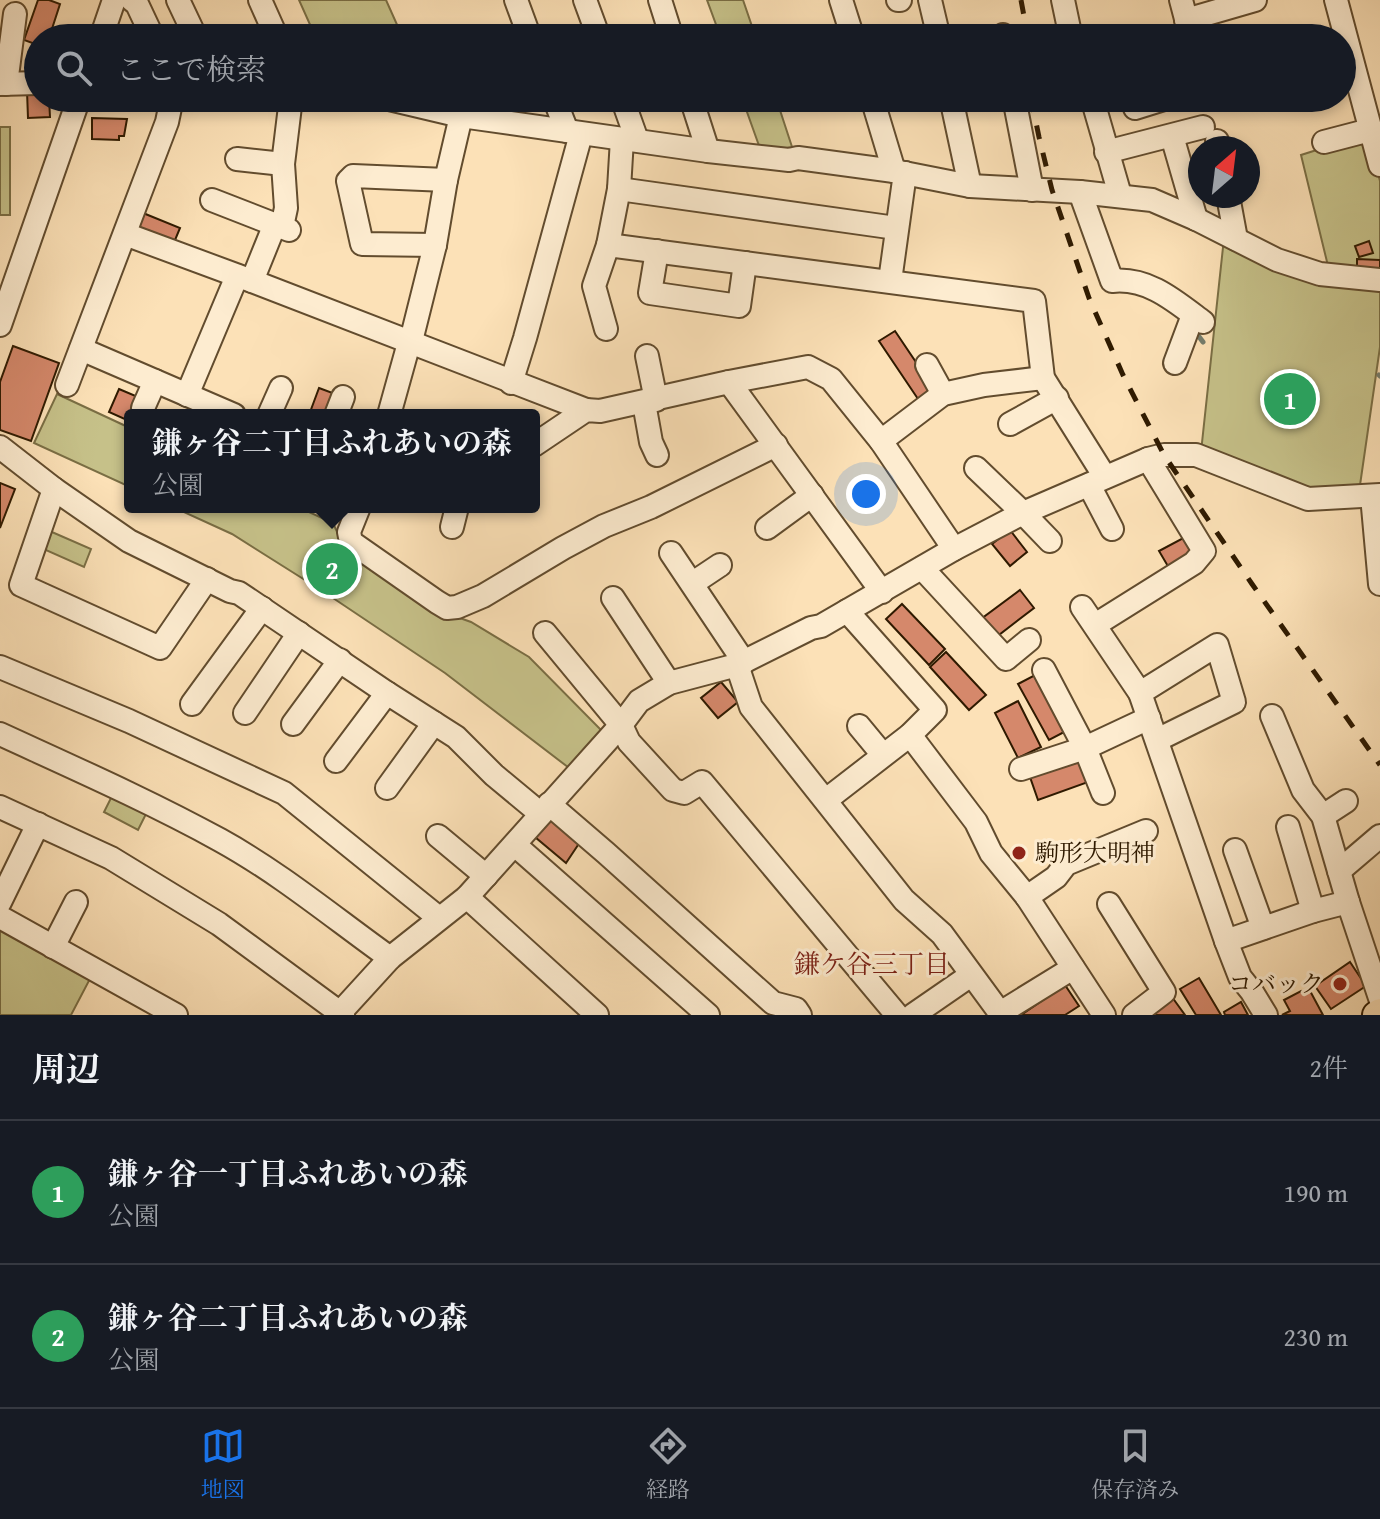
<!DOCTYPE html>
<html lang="ja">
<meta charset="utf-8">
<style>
body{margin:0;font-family:"Gentium Book Plus","Noto Serif JP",serif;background:#20242c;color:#f1f3f6}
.compass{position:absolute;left:1188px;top:136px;width:72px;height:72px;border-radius:50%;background:#171b24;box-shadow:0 4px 12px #0003;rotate:28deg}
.you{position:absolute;left:866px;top:494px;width:28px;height:28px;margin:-20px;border:6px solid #fff;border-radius:50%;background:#1a73e8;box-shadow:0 0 0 12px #1a73e833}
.badge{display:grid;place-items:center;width:52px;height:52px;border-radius:50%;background:#1a73e8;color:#fff;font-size:26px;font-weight:700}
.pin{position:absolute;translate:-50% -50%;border:4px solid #fff;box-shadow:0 2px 8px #0006}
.popup{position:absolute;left:124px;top:409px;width:416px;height:104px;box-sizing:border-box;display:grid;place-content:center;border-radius:8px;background:#171b24;filter:drop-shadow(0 2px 6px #0005);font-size:26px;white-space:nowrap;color:#9ea1a6}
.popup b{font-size:30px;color:#f1f3f6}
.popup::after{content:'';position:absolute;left:50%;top:100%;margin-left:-16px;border:16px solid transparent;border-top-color:#171b24}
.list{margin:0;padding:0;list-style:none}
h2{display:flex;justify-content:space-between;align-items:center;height:104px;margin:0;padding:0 32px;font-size:34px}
h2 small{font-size:26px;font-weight:400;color:#9ea1a6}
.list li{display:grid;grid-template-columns:52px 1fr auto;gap:24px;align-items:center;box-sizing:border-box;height:144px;padding:0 32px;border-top:2px solid #363941}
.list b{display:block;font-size:30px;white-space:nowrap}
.list p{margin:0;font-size:26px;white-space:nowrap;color:#9ea1a6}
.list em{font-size:26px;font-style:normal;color:#9ea1a6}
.icon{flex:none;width:44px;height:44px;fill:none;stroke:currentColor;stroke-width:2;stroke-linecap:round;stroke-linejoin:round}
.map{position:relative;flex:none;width:1380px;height:1015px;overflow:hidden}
.search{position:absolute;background:#171b24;box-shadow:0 4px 12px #0003;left:24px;right:24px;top:24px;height:88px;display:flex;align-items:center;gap:20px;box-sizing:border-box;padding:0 28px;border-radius:44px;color:#9ea1a6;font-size:30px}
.sheet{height:392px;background:#171b24}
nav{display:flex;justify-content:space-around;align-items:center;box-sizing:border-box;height:112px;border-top:2px solid #363941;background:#171b24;font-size:22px;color:#9ea1a6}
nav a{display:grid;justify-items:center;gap:4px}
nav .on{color:#1a73e8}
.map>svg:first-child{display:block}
.green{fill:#c6c189;stroke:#7a6e44;stroke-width:2}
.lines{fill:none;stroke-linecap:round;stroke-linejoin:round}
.stream{stroke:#737b6b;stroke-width:5}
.building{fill:#d5886b;stroke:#2f1a00;stroke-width:2}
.minor-casing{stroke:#624c2e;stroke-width:26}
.major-casing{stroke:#2f1a00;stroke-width:30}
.minor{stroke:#fdecd0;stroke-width:22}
.major{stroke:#fce1b7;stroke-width:26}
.rail{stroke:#2f1a00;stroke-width:5;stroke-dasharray:14 14;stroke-linecap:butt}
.poi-dot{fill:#8f2418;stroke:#fdecd0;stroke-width:3}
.labels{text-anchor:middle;stroke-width:6;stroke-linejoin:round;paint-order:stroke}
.poi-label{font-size:24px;fill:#2f1a00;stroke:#fdecd0;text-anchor:start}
.neighbourhood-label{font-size:26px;fill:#7a1f14;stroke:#fdecd0}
</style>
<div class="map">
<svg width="1380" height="1015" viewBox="0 0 1380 1015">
<rect width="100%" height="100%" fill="#fce1b7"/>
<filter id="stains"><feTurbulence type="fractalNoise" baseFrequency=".0025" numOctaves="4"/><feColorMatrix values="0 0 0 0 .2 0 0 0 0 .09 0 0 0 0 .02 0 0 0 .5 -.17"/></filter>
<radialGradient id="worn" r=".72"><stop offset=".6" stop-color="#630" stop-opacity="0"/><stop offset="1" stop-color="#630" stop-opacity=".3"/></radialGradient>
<g class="green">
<path d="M299 0H386L403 38H316Z"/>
<path d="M707 0H743L756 38H721Z"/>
<path d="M742 98H776L794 153 762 154Z"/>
<rect x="0" y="127" width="10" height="88"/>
<path d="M1367 134 1380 181V273L1329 270 1301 155Z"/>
<path d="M1224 238 1380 283V347L1359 492 1327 495 1201 452Z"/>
<path d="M57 394 130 428V487L34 443Z"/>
<path d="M173 507H298L333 523 344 547 432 608 471 622 529 657 605 734 573 771 445 673 324 592 232 534Z"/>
<path d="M45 529 91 549 84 567 39 547Z"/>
<path d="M113 794 148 810 138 830 104 812Z"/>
<path d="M0 924 92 975 71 1015H0Z"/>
</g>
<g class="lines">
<g class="stream">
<path d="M1194 330 1203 342"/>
<path d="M1379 375 1380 376"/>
</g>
</g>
<g class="building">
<path d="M38 0H49L60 4 49 38H38V45L24 40Z"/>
<path d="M27 91H38V98H49L50 117 28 118Z"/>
<path d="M92 118 127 119 124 136H119V140L92 139Z"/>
<path d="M143 213 180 228 173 245 136 230Z"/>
<path d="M1369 241 1373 253 1359 257 1355 246Z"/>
<path d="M1357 259 1380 260V270H1357Z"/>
<path d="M895 331 934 389 918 399 879 341Z"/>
<path d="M13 346 59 363 31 441 0 430V382Z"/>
<path d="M319 388 338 395 330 415H309Z"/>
<path d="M119 389 138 397 129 421 109 412Z"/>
<path d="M0 483 15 489 0 528Z"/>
<path d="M1010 530 1027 552 1010 566 992 544Z"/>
<path d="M1187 536 1197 553 1169 568 1159 551Z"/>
<path d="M1020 590 1034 608 995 638 981 619Z"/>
<path d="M902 604 945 649 929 665 886 619Z"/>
<path d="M946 652 986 695 969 710 930 667Z"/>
<path d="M1037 674 1068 730 1049 740 1018 684Z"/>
<path d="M721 682 738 702 718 718 701 698Z"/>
<path d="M1018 701 1041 747 1018 758 995 713Z"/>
<path d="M1083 758 1091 781 1038 800 1030 777Z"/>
<path d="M549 818 580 842 566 863 535 837Z"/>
<path d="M1350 962 1366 986 1331 1009 1315 986Z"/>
<path d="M1199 978 1221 1015H1196L1180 989Z"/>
<path d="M1065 985 1079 1006 1065 1015H1021Z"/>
<path d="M1309 989 1323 1015H1282L1290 1011 1284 1000 1301 991 1302 993Z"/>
<path d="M1172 997 1185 1015H1147Z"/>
<path d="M1241 1002 1248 1015H1225L1224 1012Z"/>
</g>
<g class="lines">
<defs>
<g id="minor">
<path d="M132 0 137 4 153 38"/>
<path d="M178 0 196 38"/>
<path d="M260 0 277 38"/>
<path d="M516 0 530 38"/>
<path d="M585 0 599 38"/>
<path d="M660 0 672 38"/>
<path d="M841 0 853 38"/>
<path d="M898 0H900"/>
<path d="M930 0 939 38"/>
<path d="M1063 0 1071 38"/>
<path d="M1181 0 1191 38"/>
<path d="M1336 0 1380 165"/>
<path d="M1186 20 1255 0"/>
<path d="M1003 35V38"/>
<path d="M101 38 114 0"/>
<path d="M0 84 38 83"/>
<path d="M6 84 15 14"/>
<path d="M385 98 461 116 708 151 789 160 798 158 894 171 970 186 1080 192 1152 200 1196 219 1277 260 1320 274 1380 280"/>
<path d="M554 98 567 131"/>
<path d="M622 98 637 140"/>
<path d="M691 98 708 151"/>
<path d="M872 98 894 171"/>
<path d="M951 98 970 186"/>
<path d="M1014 98 1032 190"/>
<path d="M1092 98 1120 195"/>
<path d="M1135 108 1167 98"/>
<path d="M1172 136 1196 219"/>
<path d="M1217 141 1218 148"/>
<path d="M1324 142 1370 130"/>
<path d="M1106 152 1203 127"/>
<path d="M237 159 283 164"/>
<path d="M619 189 896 228"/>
<path d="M1080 192 1112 281C1148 277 1175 301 1203 322"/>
<path d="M1228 196 1236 239"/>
<path d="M212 200 289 230"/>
<path d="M125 234 252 281 586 410"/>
<path d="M435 245 362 244 348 181 353 176 446 180"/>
<path d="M608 245 1034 301 1043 378 1105 477"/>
<path d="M657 251 650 293 739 306 745 263"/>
<path d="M252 281 275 224 283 222 286 208 283 164 291 98"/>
<path d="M890 281 905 173"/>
<path d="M0 325 79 98"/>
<path d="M606 329 594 286 608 245 619 189 622 139"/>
<path d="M81 349 234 415"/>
<path d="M647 356 656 400"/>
<path d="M1175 363 1193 315"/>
<path d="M927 365 943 394"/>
<path d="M729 382 882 592"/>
<path d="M511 383 525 338 581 134"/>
<path d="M67 385 167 122 172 98"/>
<path d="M187 395 237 276"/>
<path d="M644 403 651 442 657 455"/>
<path d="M143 408 155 381"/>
<path d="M269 415 281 388"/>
<path d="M336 415 343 397"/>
<path d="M389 415 409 343 412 337 435 245 446 180 461 116"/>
<path d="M1010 424 1057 398"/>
<path d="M881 441 943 394 984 385 1043 378"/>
<path d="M534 445 586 410 600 411 729 382 808 367 831 379 881 441 954 549"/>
<path d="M0 447 54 489 129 541 230 591 239 593 387 693 456 737 494 775 541 814"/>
<path d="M976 468 1023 513 1050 541"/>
<path d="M1089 485 1112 529"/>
<path d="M54 489 21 585 160 648 207 579"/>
<path d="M1372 496 1380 584"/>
<path d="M359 507 349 532 351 542 437 602 447 608 457 607 483 596 563 548 604 526 651 507 776 445"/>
<path d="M452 527 457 507"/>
<path d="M767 528 812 495"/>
<path d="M671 553 744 662"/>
<path d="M922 568 1006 659 1029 640"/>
<path d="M693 583 720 565"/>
<path d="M613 598 669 683"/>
<path d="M1082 607 1140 693 1226 941 1240 977 1252 992 1266 1015"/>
<path d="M1095 625 1194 563 1204 551 1148 459"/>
<path d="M545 633 621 725 629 742 673 790 684 793 702 782 897 1015"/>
<path d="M737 665 751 707 904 900 942 934 1000 1013 1073 968"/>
<path d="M0 667 129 721 284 793 439 918"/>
<path d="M1044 670 1085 748 1103 793"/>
<path d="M1140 693 1217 645 1234 702 1157 740"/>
<path d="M192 704 262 608"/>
<path d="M245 713 299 633"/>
<path d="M1272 716 1303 790 1323 816 1348 902 1380 998"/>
<path d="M293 724 340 660"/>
<path d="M859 726 883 755"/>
<path d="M0 734C74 768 149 801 220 840 280 873 334 918 390 958"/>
<path d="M910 735 976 822 991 853 1027 897 1104 1015"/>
<path d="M336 761 387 693"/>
<path d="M1021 769 1085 748 1149 718"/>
<path d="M387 788 434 723"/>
<path d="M826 800 910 735 935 710 847 611"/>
<path d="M549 804 606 853 773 1003 796 1009 800 1015"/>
<path d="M0 807 111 858 219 924 343 1015"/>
<path d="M1323 816 1346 801"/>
<path d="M1288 827 1313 911"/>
<path d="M438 836 486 876"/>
<path d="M515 845 708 1015"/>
<path d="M1235 850 1263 928"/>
<path d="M1339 871 1380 836"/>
<path d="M467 897 597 1015"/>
<path d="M1027 897 1056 877 1066 864 1146 831"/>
<path d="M0 902 38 824"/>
<path d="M1109 904 1164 992 1134 1015"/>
<path d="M0 917 176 1015"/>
<path d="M1226 941 1313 911 1348 902"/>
<path d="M53 947 76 902"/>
<path d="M338 1015 390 958 467 897 621 725 639 701 669 683 737 665 811 628 821 626 954 549 1023 513 1148 459 1164 455H1196L1308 499 1380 495"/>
<path d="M913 1015 971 975"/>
</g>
<path id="major" d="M1376 1015 1380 1012"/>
</defs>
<use href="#minor" class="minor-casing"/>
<use href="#major" class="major-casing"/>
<use href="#minor" class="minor"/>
<use href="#major" class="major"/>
<g class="rail">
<path d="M1021 0 1028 38"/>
<path d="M1031 98 1039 137 1052 190 1089 298 1123 375 1164 455 1252 584 1380 765"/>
</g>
</g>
<g class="poi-dot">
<circle cx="1019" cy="853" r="8"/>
<circle cx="1340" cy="984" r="8"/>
</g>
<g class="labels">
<g class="poi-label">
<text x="1035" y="861">駒形大明神</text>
<text x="1324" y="992" text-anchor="end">コバック</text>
</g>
<g class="neighbourhood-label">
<text x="872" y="973">鎌ケ谷三丁目</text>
</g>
</g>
<rect width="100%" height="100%" filter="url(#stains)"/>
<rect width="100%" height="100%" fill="url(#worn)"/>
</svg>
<svg class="compass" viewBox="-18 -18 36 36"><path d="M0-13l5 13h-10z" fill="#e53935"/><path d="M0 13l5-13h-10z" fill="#9ea1a6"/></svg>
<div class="you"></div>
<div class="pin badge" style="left:1290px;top:399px;background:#2e9e5b">1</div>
<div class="pin badge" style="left:332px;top:569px;background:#2e9e5b">2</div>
<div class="popup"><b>鎌ヶ谷二丁目ふれあいの森</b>公園</div>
<div class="search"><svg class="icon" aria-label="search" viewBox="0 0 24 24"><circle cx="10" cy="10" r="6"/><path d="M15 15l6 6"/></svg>ここで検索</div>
</div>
<section class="sheet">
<h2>周辺<small>2件</small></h2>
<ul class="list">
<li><span class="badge" style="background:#2e9e5b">1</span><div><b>鎌ヶ谷一丁目ふれあいの森</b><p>公園</p></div><em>190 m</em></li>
<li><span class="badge" style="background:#2e9e5b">2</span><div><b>鎌ヶ谷二丁目ふれあいの森</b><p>公園</p></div><em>230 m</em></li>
</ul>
</section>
<nav>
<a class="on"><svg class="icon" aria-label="map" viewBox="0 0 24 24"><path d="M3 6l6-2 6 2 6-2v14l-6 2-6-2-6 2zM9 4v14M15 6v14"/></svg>地図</a>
<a><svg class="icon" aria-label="directions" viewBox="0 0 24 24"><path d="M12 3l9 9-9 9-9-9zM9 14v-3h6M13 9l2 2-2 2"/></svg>経路</a>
<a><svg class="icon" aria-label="saved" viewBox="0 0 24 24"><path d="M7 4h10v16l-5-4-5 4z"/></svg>保存済み</a>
</nav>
